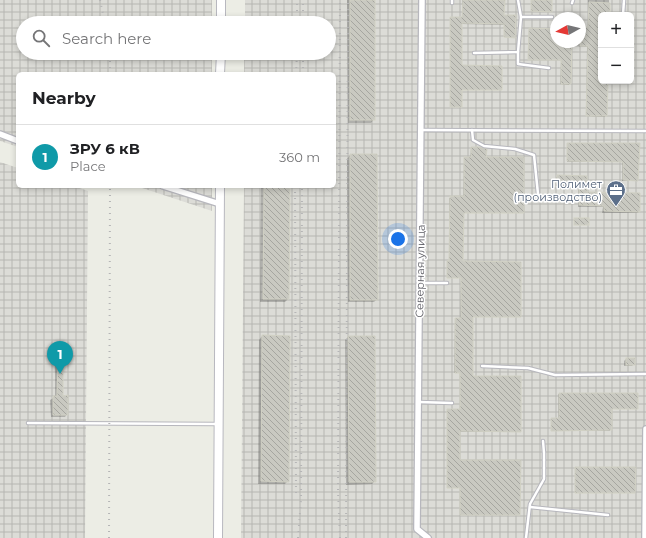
<!DOCTYPE html>
<meta charset="utf-8">
<style>
body{margin:0;font-family:Montserrat,sans-serif;background:#f2f2f2;color:#202124}
.controls{position:absolute;right:12px;top:12px;display:grid;overflow:hidden;border-radius:6px;box-shadow:0 2px 6px #0003}
.controls button{width:36px;height:36px;display:grid;place-items:center;padding:0;border:0;border-bottom:1px solid #e0e0e0;background:#fff;color:#202124;font:20px sans-serif}
.compass{position:absolute;left:550px;top:12px;width:36px;height:36px;border-radius:50%;background:#fff;box-shadow:0 2px 6px #0003;rotate:262deg}
.you{position:absolute;left:398px;top:239px;width:14px;height:14px;margin:-10px;border:3px solid #fff;border-radius:50%;background:#1a73e8;box-shadow:0 0 0 6px #1a73e833}
.badge{display:grid;place-items:center;width:26px;height:26px;border-radius:50%;background:#b45309;color:#fff;font-size:13px;font-weight:700}
.pin{position:absolute;translate:-50% -33px;filter:drop-shadow(0 1px 2px #0008)}
.pin::after{content:'';position:absolute;top:21px;width:14px;height:12px;background:inherit;clip-path:polygon(0 0,100% 0,50% 100%)}
.list{margin:0;padding:0;list-style:none}
h2{display:flex;justify-content:space-between;align-items:center;height:52px;margin:0;padding:0 16px;font-size:17px}
h2 small{font-size:13px;font-weight:400;color:#757577}
.list li{display:grid;grid-template-columns:26px 1fr auto;gap:12px;align-items:center;box-sizing:border-box;height:64px;padding:0 16px;border-top:1px solid #e0e0e0}
.list b{display:block;font-size:15px;white-space:nowrap}
.list p{margin:0;font-size:13px;white-space:nowrap;color:#757577}
.list em{font-size:13px;font-style:normal;color:#757577}
.icon{flex:none;width:22px;height:22px;fill:none;stroke:currentColor;stroke-width:2;stroke-linecap:round;stroke-linejoin:round}
.map{position:relative;flex:none;width:646px;height:538px;overflow:hidden}
.search{position:absolute;background:#fff;box-shadow:0 2px 6px #0003;left:16px;top:16px;width:320px;height:44px;display:flex;align-items:center;gap:10px;box-sizing:border-box;padding:0 14px;border-radius:22px;color:#757577;font-size:15px}
.panel{position:absolute;background:#fff;box-shadow:0 2px 6px #0003;left:16px;top:72px;width:320px;height:116px;border-radius:6px}
.map>svg:first-child{display:block}
.industrial{fill:url(#industrial-grid);fill-rule:evenodd}
.shadow{fill:#0003}
.building{fill:url(#building-back-hatch);stroke:#d1d1c4}
.lines{fill:none;stroke-linecap:round;stroke-linejoin:round}
.service-casing{stroke:#b7b7bd;stroke-width:4.5}
.minor-casing{stroke:#b7b7bd;stroke-width:8}
.secondary-casing{stroke:#b8b8bf;stroke-width:10}
.service{stroke:#fff;stroke-width:2.5}
.minor{stroke:#fff;stroke-width:5.5}
.secondary{stroke:#fff;stroke-width:8}
.rail{stroke:#b5b5b6;stroke-width:2;stroke-dasharray:1 5;stroke-linecap:butt}
.labels{text-anchor:middle;stroke-width:3;stroke-linejoin:round;paint-order:stroke}
.service-label{font-size:11px;fill:#4e5e75;stroke:#fff;text-anchor:end}
.street-label{font-size:11px;fill:#5d5d64;stroke:#fff}
</style>
<div class="map">
<svg width="646" height="538" viewBox="0 0 646 538">
<defs>
<pattern id="industrial-grid" width="8" height="8" patternUnits="userSpaceOnUse"><rect width="8" height="8" fill="#dcdcd7"/><path d="M0 4h8M4 0v8" fill="none" stroke="#b6b6b2"/></pattern>
<pattern id="building-back-hatch" width="6" height="6" patternUnits="userSpaceOnUse"><rect width="6" height="6" fill="#c9c9c1"/><path d="M-1 5l2 2M0 0l6 6M5-1l2 2" fill="none" stroke="#a6a6a0"/></pattern>
</defs>
<rect width="100%" height="100%" fill="#ecede5"/>
<g class="industrial">
<path d="M0 0H212V23H23V53H212V74H18V147L0 141Z"/>
<path d="M245 0H646V538H241L244 186H334V74H244V53H329V23H245ZM601 15H631V81H601ZM556 18H580V42H556Z"/>
<path d="M0 162 18 168V186H74L88 191 85 538H0Z"/>
<path d="M136 186H212V211Z"/>
</g>
<g class="shadow">
<path d="M347 0H374V119L371 123H348Z"/>
<path d="M462 0H504L503 16 514 37 504 36V25L461 24V66L501 90H461V106L450 107V19L462 18Z"/>
<path d="M588 0H609V15H601V81H607L605 117 586 116 587 47 571 46 569 85 560 84 561 60H528L529 29 556 30V42H580V28H588Z"/>
<path d="M567 144H639L637 181H622V162H567Z"/>
<path d="M471 148 485 158 523 213H463L462 262 520 316 472 317V377L519 432H459V461L519 515H460V488H447V411L460 410V373H454L455 320 460 319 461 278H447V263L449 262V198L463 197 464 158H470Z"/>
<path d="M350 155 377 299 374 302H348L347 159Z"/>
<path d="M558 176 586 177V193L639 212 637 213H602L603 207H578V186H556V178Z"/>
<path d="M261 186H289L288 299 285 302H260Z"/>
<path d="M262 336 288 481 285 484H258L259 340Z"/>
<path d="M348 337 375 481 372 484 346 485 345 340Z"/>
<path d="M58 359 62 397 67 414 65 417H51L50 400 55 397V362Z"/>
<path d="M626 359 634 364 632 366H624V361Z"/>
<path d="M558 394H559L637 409H611L610 431H551V420L558 419Z"/>
<path d="M575 468 634 493H575Z"/>
</g>
<g class="building">
<rect x="350" y="0" width="25" height="120"/>
<path d="M463 0H505L504 15H516L515 38 504 37V24L462 23V65L502 66V90H462V107H450V17H462Z"/>
<path d="M531 0H552V12L531 11Z"/>
<path d="M589 2 610 3V15H601V81H608L607 116H586L588 46H580V27H588Z"/>
<path d="M529 28 556 29V42H572L571 84H561V60H528Z"/>
<path d="M567 143H640L638 181 623 180V162L567 161Z"/>
<path d="M471 147H480L487 149 486 157H524V213H464L463 261 521 262V317H473V376H521V432L460 431V460H521L520 515H460V488H447V409H460V373H455V318H461V278H447V261H449L450 196H464V157H471Z"/>
<path d="M350 154H377L378 300H350Z"/>
<path d="M557 175 587 176V192L640 193V212L604 211V206L579 205V185L557 184Z"/>
<path d="M264 186H290L289 299H263Z"/>
<rect x="574" y="218" width="15" height="7"/>
<path d="M262 335 290 336 289 482 261 481Z"/>
<path d="M348 336H375L376 482H349Z"/>
<path d="M58 358H63V396L68 395V415H53V396H57Z"/>
<rect x="626" y="358" width="9" height="7"/>
<path d="M559 393H638V409H612V430L551 431V418H559Z"/>
<path d="M575 467H636L635 493H575Z"/>
</g>
<g class="lines">
<defs>
<g id="service">
<path d="M452 0V3"/>
<path d="M518 0 521 17H552"/>
<path d="M572 3 573 0"/>
<path d="M623 15 624 0"/>
<path d="M518 52V64L549 68"/>
<path d="M474 53 518 52 521 17"/>
<path d="M422 130 646 131"/>
<path d="M472 130 473 140 484 146 515 149 534 155 538 194"/>
<path d="M420 283H447"/>
<path d="M482 366 528 368 555 375 646 374"/>
<path d="M419 402 452 403"/>
<path d="M28 423 216 424"/>
<path d="M530 507 608 515"/>
<path d="M526 538 530 504 544 479V453L543 441"/>
</g>
<g id="minor">
<path d="M422 0 417 529 428 538"/>
<path d="M0 134 18 141"/>
<path d="M163 186 220 204"/>
<path d="M645 538 646 429"/>
</g>
<g id="secondary">
<path d="M221 23V0"/>
<path d="M220 74 221 53"/>
<path d="M218 538 220 186"/>
</g>
</defs>
<use href="#service" class="service-casing"/>
<use href="#minor" class="minor-casing"/>
<use href="#secondary" class="secondary-casing"/>
<use href="#service" class="service"/>
<use href="#minor" class="minor"/>
<use href="#secondary" class="secondary"/>
<g class="rail">
<path d="M100 0 105 23"/>
<path d="M297 23V0"/>
<path d="M303 23V0"/>
<path d="M110 74V53"/>
<path d="M296 74 297 53"/>
<path d="M303 74V53"/>
<path d="M295 186 296 498"/>
<path d="M109 538 110 186"/>
<path d="M298 538 301 500 302 186"/>
<path d="M340 538 338 491 340 0"/>
<path d="M346 538 348 0"/>
</g>
</g>
<defs>
<symbol id="office-pin" viewBox="-11 -11 22 30"><path d="M0 17L-7.5 6A9.5 9.5 0 1 1 7.5 6Z" fill="#5c6f8a" stroke="#fff"/><path d="M-6-3h4V-5.5h4V-3h4V5H-6ZM-1-4.5V-3h2v-1.5ZM-6 0V1H6V0Z" fill="#fff"/></symbol>
</defs>
<g fill-rule="evenodd">
<use href="#office-pin" x="605" y="179" width="22" height="30"/>
</g>
<g class="labels">
<g class="service-label">
<text x="602" y="188">Полимет<tspan x="602" dy="13">(производство)</tspan></text>
</g>
<g class="street-label">
<text transform="translate(420 271) rotate(-89)" y="4">Северная улица</text>
</g>
</g>
</svg>
<div class="controls">
<button>+</button>
<button>−</button>
</div>
<svg class="compass" viewBox="-18 -18 36 36"><path d="M0-13l5 13h-10z" fill="#e53935"/><path d="M0 13l5-13h-10z" fill="#757577"/></svg>
<div class="you"></div>
<div class="pin badge" style="left:60px;top:374px;background:#0f9aa8">1</div>
<div class="search"><svg class="icon" aria-label="search" viewBox="0 0 24 24"><circle cx="10" cy="10" r="6"/><path d="M15 15l6 6"/></svg>Search here</div>
<section class="panel">
<h2>Nearby<small></small></h2>
<ul class="list">
<li><span class="badge" style="background:#0f9aa8">1</span><div><b>ЗРУ 6 кВ</b><p>Place</p></div><em>360 m</em></li>
</ul>
</section>
</div>
